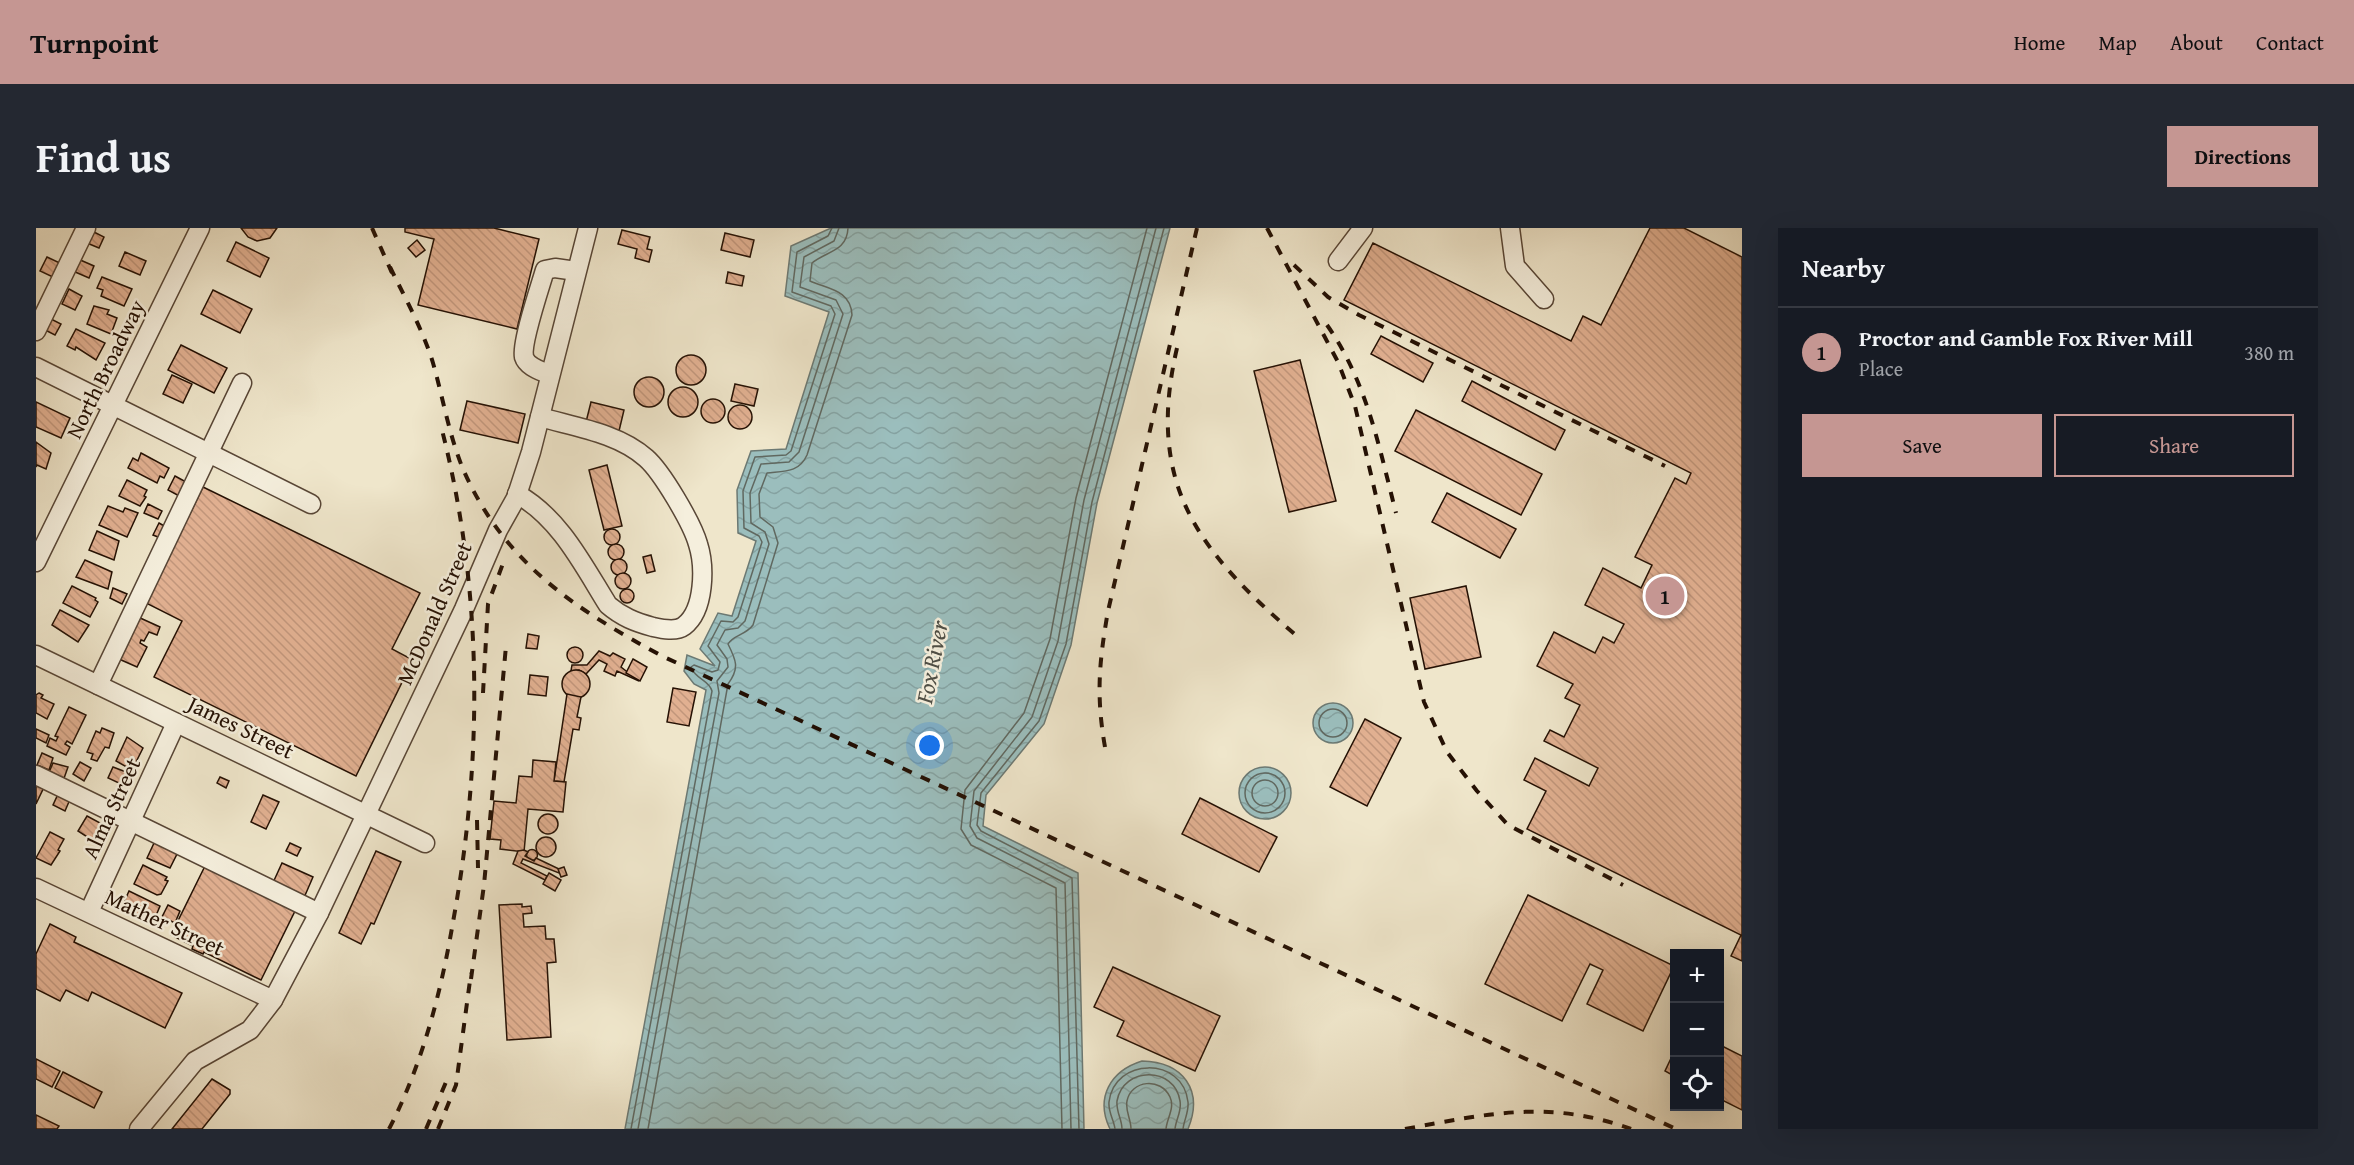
<!DOCTYPE html>
<meta charset="utf-8">
<style>
body{margin:0;font-family:"Gentium Book Plus",serif;background:#242831;color:#f1f3f6}
.controls{position:absolute;right:18px;bottom:18px;display:grid;overflow:hidden;border-radius:0px;box-shadow:0 6px 24px #0002}
.controls button{width:54px;height:54px;display:grid;place-items:center;padding:0;border:0;border-bottom:2px solid #363941;background:#171b24;color:#f1f3f6;font:30px sans-serif}
.you{position:absolute;left:894px;top:518px;width:21px;height:21px;margin:-15px;border:4px solid #fff;border-radius:50%;background:#1a73e8;box-shadow:0 0 0 9px #1a73e833}
.badge{display:grid;place-items:center;width:39px;height:39px;border-radius:50%;background:#c59692;color:#111;font-size:20px;font-weight:700}
.pin{position:absolute;translate:-50% -50%;border:3px solid #fff;box-shadow:0 2px 6px #0006}
.list{margin:0;padding:0;list-style:none}
h2{display:flex;justify-content:space-between;align-items:center;height:78px;margin:0;padding:0 24px;font-size:26px}
h2 small{font-size:20px;font-weight:400;color:#9ea1a6}
.list li{display:grid;grid-template-columns:39px 1fr auto;gap:18px;align-items:center;box-sizing:border-box;height:90px;padding:0 24px;border-top:2px solid #363941}
.list b{display:block;font-size:22px;white-space:nowrap}
.list p{margin:0;font-size:20px;white-space:nowrap;color:#9ea1a6}
.list em{font-size:20px;font-style:normal;color:#9ea1a6}
.actions{display:flex;gap:12px;padding:18px 24px}
.actions a{flex:1;padding:14px 0;border:2px solid #c59692;border-radius:0px;text-align:center;font-size:21px;color:#c59692}
.actions .main{background:#c59692;color:#111}
.icon{flex:none;width:33px;height:33px;fill:none;stroke:currentColor;stroke-width:2;stroke-linecap:round;stroke-linejoin:round}
.map{position:relative;flex:none;width:1706px;height:901px;overflow:hidden;border-radius:0px}
header{display:flex;align-items:center;gap:36px;box-sizing:border-box;height:84px;padding:0 30px;background:#c59692;color:#111}
header strong{font-size:28px}
nav{display:flex;gap:33px;margin-inline-start:auto;font-size:21px}
.intro{display:flex;align-items:center;justify-content:space-between;box-sizing:border-box;height:144px;padding:0 36px}
h1{margin:0;font-size:42px}
.button{padding:15px 27px;border-radius:0px;background:#c59692;color:#111;font-size:21px;font-weight:700}
main{display:flex;gap:36px;padding:0 36px}
aside{flex:1;background:#171b24;border-radius:0px;box-shadow:0 6px 24px #0002}
.map>svg:first-child{display:block}
.water{fill:url(#water-waves);stroke:#6c7973;stroke-width:1.5}
.lines{fill:none;stroke-linecap:round;stroke-linejoin:round}
.shore{stroke:#606860;stroke-width:1.5}
.building{fill:url(#building-back-hatch);stroke:#251104;stroke-width:1.5}
.minor-casing{stroke:#584636;stroke-width:21}
.minor{stroke:#f5efdd;stroke-width:18}
.rail{stroke:#251104;stroke-width:4;stroke-dasharray:10 10;stroke-linecap:butt}
.labels{text-anchor:middle;stroke-width:5;stroke-linejoin:round;paint-order:stroke}
.street-label{font-size:22px;fill:#251104;stroke:#f5efdd}
.water-label{font-size:24px;font-style:italic;fill:#4e4e45;stroke:#f5efdd}
</style>
<header>
<strong>Turnpoint</strong>
<nav><a>Home</a><a>Map</a><a>About</a><a>Contact</a></nav>
</header>
<div class="intro"><h1>Find us</h1><a class="button">Directions</a></div>
<main>
<div class="map">
<svg width="1706" height="901" viewBox="0 0 1706 901">
<defs>
<pattern id="water-waves" width="16" height="10" patternUnits="userSpaceOnUse" patternTransform="scale(1.5)"><rect width="16" height="10" fill="#9bbebd"/><path d="M0 5q4-4 8 0t8 0" fill="none" stroke="#85a2a1"/></pattern>
<pattern id="building-back-hatch" width="6" height="6" patternUnits="userSpaceOnUse" patternTransform="scale(1.5)"><rect width="6" height="6" fill="#e1b091"/><path d="M-1 5l2 2M0 0l6 6M5-1l2 2" fill="none" stroke="#c1967b"/></pattern>
</defs>
<rect width="100%" height="100%" fill="#efe6cb"/>
<filter id="stains"><feTurbulence type="fractalNoise" baseFrequency=".00333" numOctaves="4"/><feColorMatrix values="0 0 0 0 .2 0 0 0 0 .09 0 0 0 0 .02 0 0 0 .5 -.17"/></filter>
<radialGradient id="worn" r=".72"><stop offset=".6" stop-color="#630" stop-opacity="0"/><stop offset="1" stop-color="#630" stop-opacity=".3"/></radialGradient>
<g class="water">
<path d="M795 0H1134L1061 275 1035 417 1008 496 950 567 947 598 1042 645 1048 901H589L670 462 658 456 648 443 651 427 679 438 664 421 682 385 696 388 720 313 702 305 701 262 715 223 750 221 793 84 749 68 755 18Z"/>
<circle cx="1297" cy="495" r="20"/>
<circle cx="1229" cy="565" r="26"/>
<path d="M1106 833C1147 834 1168 862 1152 901H1074C1059 870 1074 843 1106 833Z"/>
</g>
<g class="lines">
<g class="shore">
<circle cx="1297" cy="495" r="14"/>
<circle cx="1229" cy="565" r="20"/>
<circle cx="1229" cy="565" r="13"/>
<path d="M595 901 676 463C673 452 659 451 655 439L658 437 676 444 682 442 684 434 672 418 685 393 697 394 702 389 726 314 723 308 708 300 707 263 719 229 750 227 755 223 799 86 795 78 756 64 761 24 792 8 796 0"/>
<path d="M602 901 683 465 681 453 692 439 691 431 681 417 689 402 702 400 709 393 733 316 729 304 715 295 714 265 725 236 753 234 763 224 807 86 800 72 764 59 768 29 798 13 803 0"/>
<path d="M612 901 692 456C704 440 700 432 692 416 697 407 710 407 717 397L742 315 737 299 724 289 723 266 731 245C748 243 763 245 771 227L816 87C815 62 792 61 774 53L776 35C790 23 811 24 812 0"/>
<path d="M1026 901 1020 660 935 617 925 601 929 562 988 485 1014 411 1040 270 1111 0"/>
<path d="M1035 901 1029 655 941 610 934 598 938 563 996 489 1022 413 1048 272 1120 0"/>
<path d="M1043 901 1036 650 945 603 941 597 945 565 1003 493 1030 416 1056 274 1128 0"/>
<path d="M1079 901C1078 892 1072 884 1073 874 1078 829 1147 828 1152 874 1153 884 1148 892 1147 901"/>
<path d="M1086 901C1086 891 1080 884 1081 873 1087 838 1139 838 1144 873 1146 883 1140 891 1139 901"/>
<path d="M1095 901C1095 891 1089 883 1091 873 1095 852 1125 849 1134 869 1139 880 1131 890 1130 901"/>
</g>
</g>
<g class="building">
<path d="M205 0H241L234 10 221 13 212 9Z"/>
<path d="M369 0H458L503 11 481 101 382 77 398 11 369 4Z"/>
<path d="M1614 0H1648L1706 29V733L1695 728 1705 707 1491 601 1510 563 1488 552 1499 530 1553 558 1562 540 1508 513 1514 502 1528 509 1544 477 1529 470 1537 456 1501 438 1518 404 1559 425 1567 409 1578 415 1588 396 1549 377 1567 340 1605 360 1616 337 1599 329 1639 250 1650 256 1655 245 1308 72 1337 15 1535 113 1547 88 1565 97Z"/>
<path d="M586 2 614 9 611 21 616 22 613 34 599 30 601 21 582 16Z"/>
<path d="M56 3 68 9 63 20 51 15Z"/>
<path d="M689 5 718 12 714 29 685 22Z"/>
<path d="M381 12 389 22 380 29 372 20Z"/>
<path d="M200 14 233 30 224 49 191 33Z"/>
<path d="M89 24 110 33 104 47 83 38Z"/>
<path d="M11 29 26 36 19 50 4 43Z"/>
<path d="M42 31 58 38 53 50 37 43Z"/>
<path d="M692 44 708 48 706 58 690 55Z"/>
<path d="M66 49 96 61 88 78 65 68 67 62 61 60Z"/>
<path d="M33 61 46 68 39 82 26 76Z"/>
<path d="M177 62 216 81 204 105 165 86Z"/>
<path d="M58 78 73 82 71 86 81 90 75 106 51 96Z"/>
<path d="M13 90 25 96 19 107 7 101Z"/>
<path d="M40 101 69 115 60 132 40 119 39 122 31 118Z"/>
<path d="M1345 108 1397 135 1387 154 1335 126Z"/>
<path d="M145 117 191 140 178 165 132 142Z"/>
<circle cx="655" cy="142" r="15"/>
<path d="M1264 132 1300 273 1253 284 1218 143Z"/>
<path d="M136 147 156 156 147 175 127 166Z"/>
<circle cx="613" cy="164" r="15"/>
<path d="M1436 153 1529 202 1519 222 1426 173Z"/>
<path d="M699 156 722 161 718 178 695 173Z"/>
<circle cx="647" cy="174" r="15"/>
<circle cx="677" cy="183" r="12"/>
<path d="M431 173 489 186 482 215 424 202Z"/>
<path d="M0 174 34 190 25 210 0 199Z"/>
<path d="M555 174 588 182 583 203 550 194Z"/>
<circle cx="704" cy="189" r="12"/>
<path d="M1380 182 1506 246 1485 287 1359 223Z"/>
<path d="M0 214 15 225 10 241 1 237 0 239Z"/>
<path d="M105 225 133 240 128 250 124 248 121 255 92 240 97 230 102 233Z"/>
<path d="M571 237 586 298 568 302 553 242Z"/>
<path d="M139 248 152 255 145 269 132 262Z"/>
<path d="M91 252 111 262 108 268 110 269 104 278 83 268Z"/>
<path d="M167 259 384 365 356 421 377 432 320 548 118 449 146 393 110 375Z"/>
<path d="M1411 265 1480 301 1464 330 1396 294Z"/>
<path d="M112 276 126 283 122 291 108 285Z"/>
<path d="M72 278 87 284 89 280 102 285 91 309 63 297Z"/>
<path d="M123 295 132 300 127 311 117 307Z"/>
<circle cx="576" cy="309" r="8"/>
<path d="M61 303 83 313 78 332 53 322Z"/>
<circle cx="580" cy="324" r="8"/>
<path d="M615 327 619 343 611 345 607 329Z"/>
<circle cx="583" cy="339" r="8"/>
<path d="M49 332 76 344 72 361 40 349Z"/>
<circle cx="587" cy="353" r="8"/>
<path d="M36 358 60 370 59 372 62 374 54 389 27 375Z"/>
<path d="M1430 358 1445 429 1389 441 1374 370Z"/>
<path d="M77 360 91 366 86 376 74 370Z"/>
<circle cx="591" cy="368" r="7"/>
<path d="M24 382 53 397 42 414 16 397Z"/>
<path d="M102 389 124 399 121 407 113 404 108 413 105 412 104 415 111 419 101 439 83 431Z"/>
<path d="M492 406 503 408 501 421 490 420Z"/>
<circle cx="539" cy="427" r="8"/>
<path d="M563 423 574 428 577 425 589 431 585 439 603 453 581 443 579 448 568 443 571 436 563 432 550 446 543 442 535 443 536 437H551Z"/>
<path d="M597 431 611 439 604 453 590 445Z"/>
<circle cx="540" cy="456" r="14"/>
<path d="M494 447 512 449 510 468 492 466Z"/>
<path d="M637 460 660 464 653 498 631 494Z"/>
<path d="M3 465 7 467 5 470 18 476 11 491 0 485V467Z"/>
<path d="M531 466 545 469 541 489 545 490 543 502 537 501 528 554 518 553Z"/>
<path d="M33 479 50 487 36 516 31 513 29 516 34 519 30 527 11 518 14 510 20 513 22 509 19 508Z"/>
<path d="M1329 491 1365 510 1331 578 1294 559Z"/>
<path d="M66 500 78 505 73 520 69 519 61 533 55 531 57 526 51 524 60 503 64 505Z"/>
<path d="M0 501 13 507 10 515 0 510Z"/>
<path d="M91 509 107 520 96 542 80 533Z"/>
<path d="M6 525 17 530 13 542 1 537Z"/>
<path d="M497 532 520 534 518 553 530 554 527 584 492 581 488 624 464 621 465 612 454 611 458 573 480 575 483 548 496 549Z"/>
<path d="M44 534 55 540 48 553 37 546Z"/>
<path d="M17 535 32 539 26 556 11 549Z"/>
<path d="M77 539 90 544 85 556 72 550Z"/>
<path d="M184 549 193 553 190 560 181 555Z"/>
<path d="M0 553 9 557 0 576Z"/>
<path d="M23 564 35 569 29 583 17 577Z"/>
<path d="M227 567 243 574 230 601 215 594Z"/>
<path d="M1164 570 1241 609 1223 644 1146 606Z"/>
<circle cx="512" cy="596" r="10"/>
<path d="M51 588 66 596 64 601 71 604 62 616 42 603Z"/>
<path d="M14 604 28 611 22 622 24 623 15 637 0 630Z"/>
<circle cx="510" cy="619" r="10"/>
<path d="M119 613 142 624 134 640 111 630Z"/>
<path d="M254 615 265 620 261 628 250 623Z"/>
<circle cx="496" cy="627" r="5.5"/>
<path d="M488 622 492 624 489 628 498 633 500 630 523 641V645L487 631 485 635 511 648 509 652 477 636 482 623Z"/>
<path d="M340 623 365 634 338 696 335 695 325 716 303 705Z"/>
<path d="M246 635 277 649 267 672 235 659Z"/>
<path d="M170 636 260 681 225 752 168 724 167 726 156 721 157 718 135 707Z"/>
<path d="M107 637 131 649 129 652 132 653 125 666 121 667 98 656Z"/>
<path d="M528 639 531 647 525 649 522 641Z"/>
<path d="M513 645 525 652 519 663 507 656Z"/>
<path d="M93 663 124 678 119 690 112 687 109 692 85 681Z"/>
<path d="M1492 667 1638 738 1607 803 1551 776 1567 742 1554 736 1526 793 1449 756Z"/>
<path d="M486 676V679L495 678 496 685 487 686 488 699 509 698 510 711H518L520 734 511 735 515 809 471 812 463 677Z"/>
<path d="M132 677 144 683 139 695 126 689Z"/>
<path d="M14 696 40 709 38 714 146 765 129 800 56 764 52 773 30 762 24 773 0 761V726Z"/>
<path d="M1077 739 1184 788 1159 843 1081 808 1088 793 1058 779Z"/>
<path d="M1684 817 1706 828V882L1684 871Z"/>
<path d="M1638 824V848L1629 843Z"/>
<path d="M0 831 24 843 16 859 0 851Z"/>
<path d="M27 844 66 864 58 880 19 860Z"/>
<path d="M176 851 194 862V866L166 901H136Z"/>
<path d="M0 887 23 898 21 901H0Z"/>
</g>
<g class="lines">
<defs>
<g id="minor">
<path d="M1474 0 1479 38 1508 71"/>
<path d="M1302 33 1327 0"/>
<path d="M0 103 50 0"/>
<path d="M0 139 275 276"/>
<path d="M514 147C506 143 491 139 488 129 485 115 504 59 509 42L519 40 540 43"/>
<path d="M481 266C524 290 547 337 572 377 586 389 599 394 617 399 626 401 640 404 648 398 669 382 669 338 662 316 656 295 626 244 610 230 582 205 539 199 504 189"/>
<path d="M0 334 164 0"/>
<path d="M0 427 389 615"/>
<path d="M62 457 206 155"/>
<path d="M0 547 283 685"/>
<path d="M0 660 237 772"/>
<path d="M53 684 140 495"/>
<path d="M103 901 159 833 214 802 237 772 283 685 428 381 462 302 480 270 495 224 552 0"/>
</g>
</defs>
<use href="#minor" class="minor-casing"/>
<use href="#minor" class="minor"/>
<g class="rail">
<path d="M336 0 356 45"/>
<path d="M1231 0 1302 134 1319 178 1388 474 1411 524 1441 563 1472 597 1587 657"/>
<path d="M1258 37 1292 69 1323 87 1629 238"/>
<path d="M354 39C369 70 387 102 397 135 407 170 413 207 427 241 468 335 539 381 626 428L1640 901"/>
<path d="M1291 97C1331 154 1343 219 1360 285"/>
<path d="M1141 120C1109 257 1163 324 1262 409"/>
<path d="M447 465 452 376 469 330"/>
<path d="M1069 519C1060 468 1063 434 1072 383L1161 0"/>
<path d="M441 592 442 640"/>
<path d="M435 751 448 657 470 418"/>
<path d="M353 901C386 837 405 765 417 694 447 531 447 363 406 202"/>
<path d="M390 901 413 847"/>
<path d="M402 901 420 857 435 745"/>
<path d="M1369 901C1451 886 1513 871 1595 901"/>
</g>
</g>
<g class="labels">
<g class="street-label">
<text transform="translate(69 141) rotate(-64)" y="8">North Broadway</text>
<text transform="translate(398 385) rotate(-66)" y="8">McDonald Street</text>
<text transform="translate(205 499) rotate(26)" y="8">James Street</text>
<text transform="translate(75 580) rotate(-65)" y="8">Alma Street</text>
<text transform="translate(129 694) rotate(25)" y="8">Mather Street</text>
</g>
<g class="water-label">
<text transform="translate(896 434) rotate(-79)" y="8">Fox River</text>
</g>
</g>
<rect width="100%" height="100%" filter="url(#stains)"/>
<rect width="100%" height="100%" fill="url(#worn)"/>
</svg>
<div class="controls">
<button>+</button>
<button>−</button>
<button><svg class="icon" aria-label="locate" viewBox="0 0 24 24"><circle cx="12" cy="12" r="6"/><path d="M12 2v4M12 18v4M2 12h4M18 12h4"/></svg></button>
</div>
<div class="you"></div>
<div class="pin badge" style="left:1629px;top:368px">1</div>
</div>
<aside>
<h2>Nearby<small></small></h2>
<ul class="list">
<li><span class="badge">1</span><div><b>Proctor and Gamble Fox River Mill</b><p>Place</p></div><em>380 m</em></li>
</ul>
<div class="actions"><a class="main">Save</a><a>Share</a></div>
</aside>
</main>
